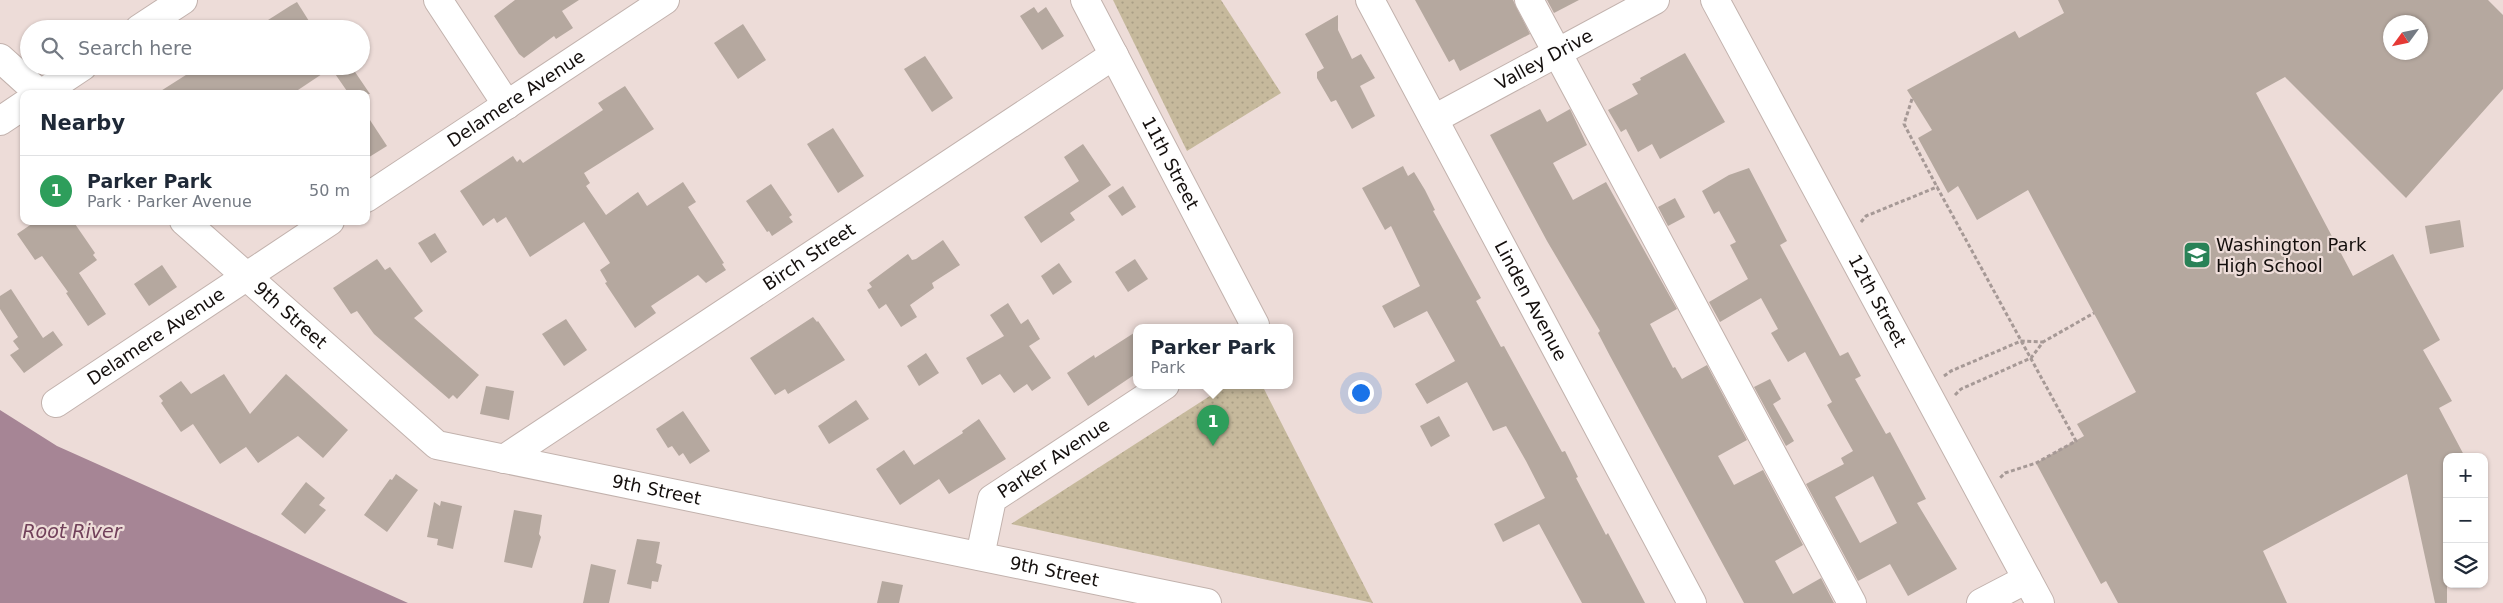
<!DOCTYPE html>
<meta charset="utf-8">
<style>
body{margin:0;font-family:"DejaVu Sans",sans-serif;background:#f6f6f7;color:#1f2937}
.controls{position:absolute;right:15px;bottom:15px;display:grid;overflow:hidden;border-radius:10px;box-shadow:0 1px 4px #0004}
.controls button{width:45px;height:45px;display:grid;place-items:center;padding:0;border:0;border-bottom:1px solid #e0e1e3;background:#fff;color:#1f2937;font:25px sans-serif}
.compass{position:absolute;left:2383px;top:15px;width:45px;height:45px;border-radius:50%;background:#fff;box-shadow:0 1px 4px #0004;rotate:237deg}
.you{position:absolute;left:1360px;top:392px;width:18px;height:18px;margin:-12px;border:4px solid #fff;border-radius:50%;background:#1a73e8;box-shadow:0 0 0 8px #1a73e833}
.badge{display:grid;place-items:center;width:32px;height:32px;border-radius:50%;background:#ea580c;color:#fff;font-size:16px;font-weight:700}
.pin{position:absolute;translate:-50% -41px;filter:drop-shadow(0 1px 2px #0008)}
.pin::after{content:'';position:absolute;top:26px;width:18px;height:15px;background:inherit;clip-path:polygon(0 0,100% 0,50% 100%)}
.popup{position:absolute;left:1133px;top:324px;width:160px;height:65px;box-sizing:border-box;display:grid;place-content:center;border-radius:10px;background:#fff;filter:drop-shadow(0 1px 4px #0005);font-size:16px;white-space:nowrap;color:#747a83}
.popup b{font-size:19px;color:#1f2937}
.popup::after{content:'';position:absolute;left:50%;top:100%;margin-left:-10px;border:10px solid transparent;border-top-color:#fff}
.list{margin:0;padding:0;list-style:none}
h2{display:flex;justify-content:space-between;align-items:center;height:65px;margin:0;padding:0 20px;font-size:21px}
h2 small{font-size:16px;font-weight:400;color:#747a83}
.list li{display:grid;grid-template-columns:32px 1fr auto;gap:15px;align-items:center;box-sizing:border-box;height:70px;padding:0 20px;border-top:1px solid #e0e1e3}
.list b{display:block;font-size:19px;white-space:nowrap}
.list p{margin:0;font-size:16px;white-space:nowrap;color:#747a83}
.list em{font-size:16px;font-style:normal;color:#747a83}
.icon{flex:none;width:28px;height:28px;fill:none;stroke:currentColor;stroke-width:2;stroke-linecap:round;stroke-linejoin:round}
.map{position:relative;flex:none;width:2503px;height:603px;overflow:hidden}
.search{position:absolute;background:#fff;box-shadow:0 1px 4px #0004;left:20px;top:20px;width:350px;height:55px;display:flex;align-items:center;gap:12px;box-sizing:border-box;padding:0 18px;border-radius:28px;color:#747a83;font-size:19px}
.panel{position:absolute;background:#fff;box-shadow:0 1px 4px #0004;left:20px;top:90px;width:350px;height:135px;border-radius:10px}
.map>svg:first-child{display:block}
.green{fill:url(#green-dots)}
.water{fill:#a68595}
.building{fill:#b5a89f;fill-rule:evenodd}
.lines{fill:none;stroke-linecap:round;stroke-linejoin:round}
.minor-casing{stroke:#c2b2ad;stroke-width:30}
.path{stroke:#a69996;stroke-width:3;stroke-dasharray:4 2.5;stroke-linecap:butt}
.minor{stroke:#fff;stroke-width:28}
.labels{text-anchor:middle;stroke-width:4.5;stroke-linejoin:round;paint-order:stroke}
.street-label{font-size:18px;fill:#140f0d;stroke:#eddcd8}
.poi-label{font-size:18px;fill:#140f0d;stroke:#eddcd8;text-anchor:start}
.water-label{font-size:19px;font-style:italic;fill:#71405a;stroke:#eddcd8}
</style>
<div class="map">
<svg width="2503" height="603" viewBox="0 0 2503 603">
<defs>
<pattern id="green-dots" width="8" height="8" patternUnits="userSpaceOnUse" patternTransform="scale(1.25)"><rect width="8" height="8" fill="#c6b99c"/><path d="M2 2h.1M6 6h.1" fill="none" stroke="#a99e85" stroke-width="1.8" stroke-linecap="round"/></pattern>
</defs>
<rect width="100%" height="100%" fill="#eddcd8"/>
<g class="green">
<path d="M1113 0H1221L1281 93 1187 151Z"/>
<path d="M1227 385H1262L1373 603 1011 524Z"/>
</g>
<path class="water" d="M0 410 57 446 408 603H0Z"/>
<g class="building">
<path d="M515 0H579L562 11 573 28 556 39 554 36 524 58 519 54 494 16Z"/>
<path d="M1415 0H1513L1530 34 1460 71 1454 59 1449 62Z"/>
<path d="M1547 0H1579L1554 13Z"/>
<path d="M2058 0H2488L2503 15V89L2406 198 2285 77 2256 93 2353 276 2393 254 2440 340 2423 350 2452 401 2439 408 2465 457H2447V603H2435L2407 474 2263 551 2287 603H2118L2106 581 2101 584 2036 463 2084 436 2077 424 2136 392 2028 190 1977 220 1958 186 1948 193 1918 138 1932 130 1907 90 2015 31 2019 38 2064 13ZM2390 22H2420V52H2390Z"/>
<path d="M297 2 314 29H254L290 6Z"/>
<path d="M1034 7 1038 13 1046 7 1064 36 1042 50 1020 16Z"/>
<path d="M1338 15V30L1352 59 1361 54 1375 78 1360 86 1375 116 1352 129 1336 100 1331 102 1317 78V72L1324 68 1305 34Z"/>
<path d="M743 24 766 60 738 79 714 43Z"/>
<path d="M1685 53 1725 122 1660 159 1652 144 1638 152 1626 129 1621 132 1608 110 1638 94 1632 84 1641 80 1640 78Z"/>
<path d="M925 56 953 98 932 112 904 69Z"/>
<path d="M200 66H351L370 94H349L331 68 292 94H156Z"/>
<path d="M625 86 654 129 584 173 590 183 586 186 606 215 638 192 647 206 683 182 696 202 688 207 724 263 722 264 726 270 706 283 698 275 651 306 656 313 635 328 605 283 607 282 600 270 610 263 584 222 530 257 506 217 497 223 494 218 483 226 460 191 513 156 517 162 520 159 523 163 603 110 598 103Z"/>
<path d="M1540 109 1547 122 1570 109 1587 145 1553 163 1573 200 1606 182 1677 309 1650 324 1673 368 1675 367 1682 379 1707 365 1747 440 1718 456 1734 485 1763 470 1803 545 1775 561 1793 594 1821 578 1834 603H1744L1610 356 1598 333 1600 331 1547 241 1490 135Z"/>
<path d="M366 114 387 146 366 159Z"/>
<path d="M833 128 864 176 838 193 807 144Z"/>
<path d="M1083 144 1111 185 1070 213 1075 220 1041 243 1024 217 1079 181 1064 157Z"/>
<path d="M1403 166 1408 176 1414 172 1425 190 1435 210 1433 211 1481 298 1476 301 1501 347 1504 346 1562 452 1565 451 1578 477 1576 478 1606 535 1608 533 1645 603H1582L1539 524 1503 542 1494 524 1545 498 1526 461 1506 426 1493 431 1467 382 1427 404 1415 384 1455 361 1427 311 1394 328 1382 306 1420 286 1391 226 1385 230 1362 188Z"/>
<path d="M1749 168 1787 241 1780 245 1840 356 1848 352 1861 376 1855 379 1886 434 1890 432 1926 499 1917 503 1957 569 1908 596 1890 564 1858 581 1806 484 1844 464 1841 458 1853 451 1827 405 1832 402 1805 352 1788 362 1771 333 1778 329 1761 298 1720 322 1709 302 1748 279 1730 245 1736 242 1719 211 1714 214 1702 191 1729 175ZM1873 476 1897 523 1860 543 1835 497Z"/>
<path d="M771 184 792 215 789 217 793 222 772 236 769 231 767 232 746 201Z"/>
<path d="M1123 186 1136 207 1122 216 1108 196Z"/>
<path d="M1675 198 1685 217 1668 226 1658 207Z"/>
<path d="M2460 220 2464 247 2430 254 2425 226Z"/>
<path d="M36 221H73L95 253 93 255 97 260 79 273 106 314 88 326 66 293 68 292 42 256 35 260 17 234Z"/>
<path d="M435 233 447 252 431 263 418 243Z"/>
<path d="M943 240 960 265 932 283 934 288 910 305 917 317 901 327 886 304 879 309 867 290 872 287 869 283 908 254 912 260 916 259Z"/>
<path d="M377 259 385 270 390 267 423 311 414 318 479 375 457 399 453 395 449 399 374 334 357 311 351 314 333 288Z"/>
<path d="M1135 259 1148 279 1128 292 1115 272Z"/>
<path d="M1059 263 1072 282 1053 295 1041 276Z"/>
<path d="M162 265 177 287 149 306 134 284Z"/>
<path d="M11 289 43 338 53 331 63 345 24 373 10 355 19 349 13 341 18 337 0 309V296Z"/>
<path d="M1008 303 1021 324 1028 319 1040 339 1029 346 1051 378 1032 391 1027 384 1014 393 1000 374 982 385 966 358 1004 336 990 315Z"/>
<path d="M813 317 817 322 818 321 845 360 788 394 785 389 775 395 750 358Z"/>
<path d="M566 319 587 350 564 366 542 334Z"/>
<path d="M1137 331V373L1088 406 1067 373 1094 355 1095 358Z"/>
<path d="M926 353 939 373 919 386 907 366Z"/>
<path d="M224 374 250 414 286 374 348 430 323 458 298 436 258 463 246 447 220 464 193 424 181 432 161 403 163 401 159 396 181 381 191 394Z"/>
<path d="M1770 379 1781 399 1773 404 1794 441 1786 446 1754 387Z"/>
<path d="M486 386 514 391 509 420 480 414Z"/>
<path d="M856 400 869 419 829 444 818 426Z"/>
<path d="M683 411 710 451 690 464 683 453 679 456 672 446 668 448 656 429Z"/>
<path d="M1439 416 1450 436 1431 447 1420 426Z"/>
<path d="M979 419 1006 459 949 494 939 479 900 505 876 469 904 450 914 465 963 433 962 431Z"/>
<path d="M396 474 418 490 387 532 364 515 390 479 392 480Z"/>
<path d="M306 482 325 498 319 505 326 510 305 534 281 514Z"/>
<path d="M441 501 462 506 453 549 437 545 438 539 427 537 434 502 440 506Z"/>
<path d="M514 510 542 515 539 534 541 537 532 568 504 562Z"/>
<path d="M637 539 660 542 656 563 662 565 658 582 652 581 651 589 627 584Z"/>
<path d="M591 564 616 570 609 603H583Z"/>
<path d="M882 581 903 585 899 603H877Z"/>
</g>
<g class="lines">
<defs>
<g id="minor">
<path d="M438 0 507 105"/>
<path id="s1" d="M1085 0 1255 325 1252 327"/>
<path id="s2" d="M1370 0 1692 603"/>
<path d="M1529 0 1852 603"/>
<path id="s3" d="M1715 0 2040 603"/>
<path d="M139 29 183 0"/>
<path d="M0 58 40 94"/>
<path d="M41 94 83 66"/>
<path id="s4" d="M1434 119 1655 0"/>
<path d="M0 121 24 105"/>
<path id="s5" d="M366 198 665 0"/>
<path id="s6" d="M184 221 437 445 1207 603"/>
<path id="s7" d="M56 403 330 221"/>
<path id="s8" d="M504 459 1114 55"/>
<path id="s9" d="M980 556 992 499 1165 385"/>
<path d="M1981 603 2027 579"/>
</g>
</defs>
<use href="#minor" class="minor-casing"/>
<g class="path">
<path d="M1912 99 1904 124 1937 187"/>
<path d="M1861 222 1866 216 1937 187 2076 441 2036 463 2005 473 2000 478"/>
<path d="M1944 376 1951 371 2021 341 2043 342"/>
<path d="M1955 395 1961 389 2031 358 2043 342 2094 313"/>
</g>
<use href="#minor" class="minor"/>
</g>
<defs>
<symbol id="school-square" viewBox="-11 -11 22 22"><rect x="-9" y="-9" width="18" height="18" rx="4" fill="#298257" stroke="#eddcd8"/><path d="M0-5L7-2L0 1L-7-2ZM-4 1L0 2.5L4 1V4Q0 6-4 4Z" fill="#fff"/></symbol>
</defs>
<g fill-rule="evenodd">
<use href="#school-square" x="2181" y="239" width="32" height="32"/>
</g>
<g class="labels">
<g class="street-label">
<text dy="6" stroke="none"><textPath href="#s4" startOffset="125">Valley Drive</textPath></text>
<text dy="6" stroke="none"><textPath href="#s5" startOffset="180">Delamere Avenue</textPath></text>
<text dy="6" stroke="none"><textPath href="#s1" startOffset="184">11th Street</textPath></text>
<text dy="6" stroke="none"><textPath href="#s8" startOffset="366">Birch Street</textPath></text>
<text dy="6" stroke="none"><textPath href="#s2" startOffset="341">Linden Avenue</textPath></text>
<text dy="6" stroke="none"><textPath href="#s3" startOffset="342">12th Street</textPath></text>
<text dy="6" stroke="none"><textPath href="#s6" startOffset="142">9th Street</textPath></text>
<text dy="6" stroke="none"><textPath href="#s7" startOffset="120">Delamere Avenue</textPath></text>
<text dy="6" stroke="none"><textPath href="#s9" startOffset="132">Parker Avenue</textPath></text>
<text dy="6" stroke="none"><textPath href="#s6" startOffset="562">9th Street</textPath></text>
<text dy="6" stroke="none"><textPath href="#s6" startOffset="968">9th Street</textPath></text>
</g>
<g class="poi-label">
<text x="2216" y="251">Washington Park<tspan x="2216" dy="21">High School</tspan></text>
</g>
<g class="water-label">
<text x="72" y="538">Root River</text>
</g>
</g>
</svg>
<div class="controls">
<button>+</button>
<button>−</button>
<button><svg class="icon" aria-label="layers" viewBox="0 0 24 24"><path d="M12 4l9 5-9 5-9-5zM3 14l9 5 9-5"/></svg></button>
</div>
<svg class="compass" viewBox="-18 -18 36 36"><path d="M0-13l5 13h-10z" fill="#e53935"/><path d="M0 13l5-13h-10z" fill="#747a83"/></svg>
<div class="you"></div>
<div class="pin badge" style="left:1213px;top:446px;background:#2e9e5b">1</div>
<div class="popup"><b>Parker Park</b>Park</div>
<div class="search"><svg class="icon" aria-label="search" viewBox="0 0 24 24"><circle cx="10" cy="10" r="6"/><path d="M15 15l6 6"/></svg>Search here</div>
<section class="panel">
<h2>Nearby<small></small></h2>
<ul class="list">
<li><span class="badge" style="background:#2e9e5b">1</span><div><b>Parker Park</b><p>Park · Parker Avenue</p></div><em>50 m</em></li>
</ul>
</section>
</div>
